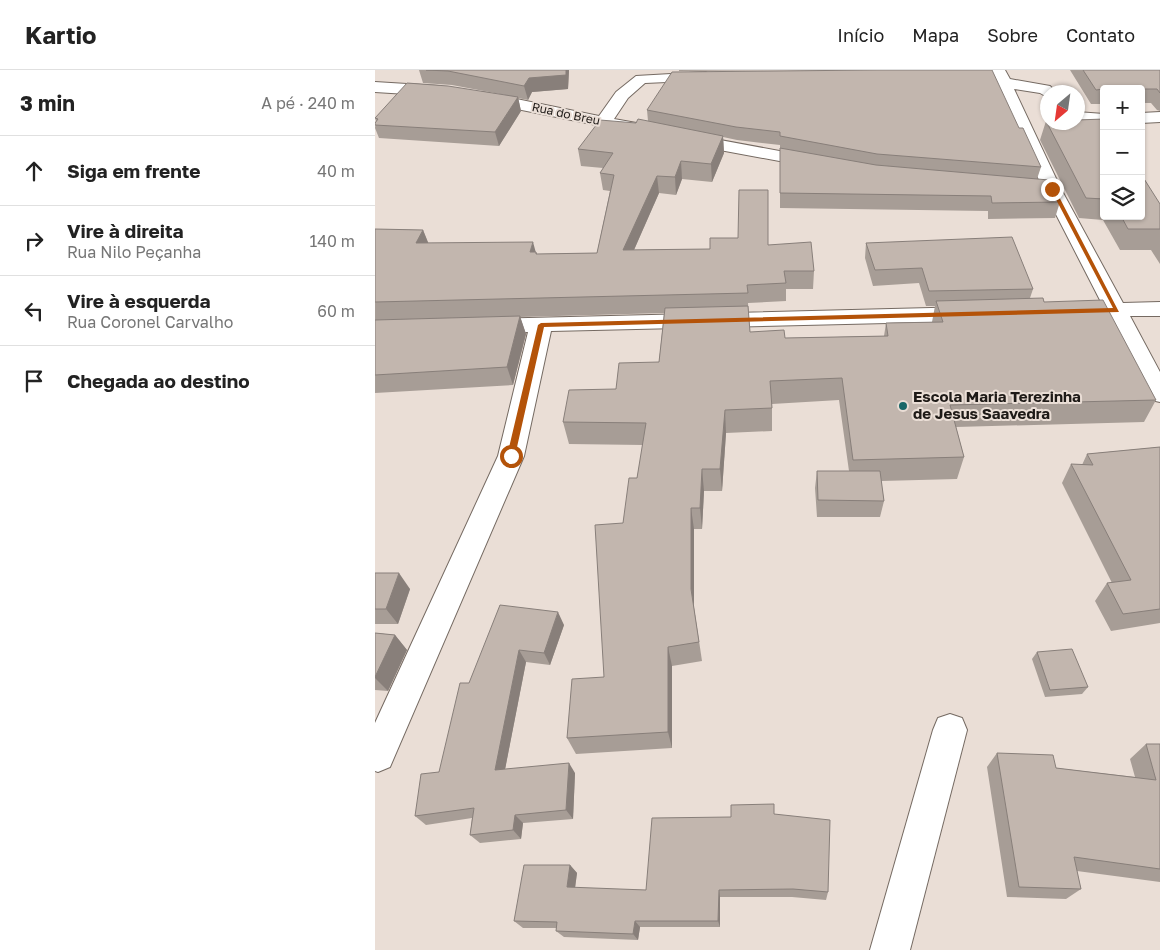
<!DOCTYPE html>
<html lang="pt">
<meta charset="utf-8">
<style>
body{margin:0;font-family:"Golos Text",sans-serif;background:#f2f2f2;color:#222}
.controls{position:absolute;right:15px;top:15px;display:grid;overflow:hidden;border-radius:5px;box-shadow:0 1px 4px #0004}
.controls button{width:45px;height:45px;display:grid;place-items:center;padding:0;border:0;border-bottom:1px solid #e0e0e0;background:#fff;color:#222;font:25px sans-serif}
.compass{position:absolute;left:665px;top:15px;width:45px;height:45px;border-radius:50%;background:#fff;box-shadow:0 1px 4px #0004;rotate:209deg}
.stop{position:absolute;width:15px;height:15px;margin:-11px;border:4px solid #b45309;border-radius:50%;background:#fff}
.stop.end{background:#b45309;border-color:#fff;box-shadow:0 1px 5px #0008}
.list{margin:0;padding:0;list-style:none}
h2{display:flex;justify-content:space-between;align-items:center;height:65px;margin:0;padding:0 20px;font-size:21px}
h2 small{font-size:16px;font-weight:400;color:#767676}
.list li{display:grid;grid-template-columns:32px 1fr auto;gap:15px;align-items:center;box-sizing:border-box;height:70px;padding:0 20px;border-top:1px solid #e0e0e0}
.list b{display:block;font-size:19px;white-space:nowrap}
.list p{margin:0;font-size:16px;white-space:nowrap;color:#767676}
.list em{font-size:16px;font-style:normal;color:#767676}
.icon{flex:none;width:28px;height:28px;fill:none;stroke:currentColor;stroke-width:2;stroke-linecap:round;stroke-linejoin:round}
.map{position:relative;flex:none;width:785px;height:880px;overflow:hidden}
header{display:flex;align-items:center;gap:30px;box-sizing:border-box;height:70px;padding:0 25px;background:#fff;border-bottom:1px solid #e0e0e0}
header strong{font-size:24px}
nav{display:flex;gap:28px;margin-inline-start:auto;font-size:18px}
main{display:flex}
aside{flex:1;background:#fff}
.map>svg:first-child{display:block}
.lines{fill:none;stroke-linecap:round;stroke-linejoin:round}
.minor-casing{stroke:#756a62;stroke-width:2}
.minor{fill:#fff;fill-rule:evenodd}
.wall{fill:#a79d96}
.shaded-wall{fill:#887f7a}
.building{fill:#c2b6ae;stroke:#887f7a}
.route{fill:#b45309}
.poi-dot{fill:#196768;stroke:#eaded6;stroke-width:2}
.labels{text-anchor:middle;stroke-width:4;stroke-linejoin:round;paint-order:stroke}
.far-street-label{font-size:12px;fill:#1e1a17;stroke:#eaded6}
.poi-label{font-size:15px;font-weight:bold;fill:#1e1a17;stroke:#eaded6;text-anchor:start}
</style>
<header>
<strong>Kartio</strong>
<nav><a>Início</a><a>Mapa</a><a>Sobre</a><a>Contato</a></nav>
</header>
<main>
<aside>
<h2>3 min<small>A pé · 240 m</small></h2>
<ul class="list">
<li><svg class="icon" aria-label="ahead" viewBox="0 0 24 24"><path d="M12 20V5M6 11l6-6 6 6"/></svg><div><b>Siga em frente</b></div><em>40 m</em></li>
<li><svg class="icon" aria-label="right" viewBox="0 0 24 24"><path d="M7 20v-9h11M14 6l5 5-5 5"/></svg><div><b>Vire à direita</b><p>Rua Nilo Peçanha</p></div><em>140 m</em></li>
<li><svg class="icon" aria-label="left" viewBox="0 0 24 24"><path d="M17 20v-9H6M10 6l-5 5 5 5"/></svg><div><b>Vire à esquerda</b><p>Rua Coronel Carvalho</p></div><em>60 m</em></li>
<li><svg class="icon" aria-label="arrive" viewBox="0 0 24 24"><path d="M6 21V4h12l-3 4 3 4H6"/></svg><div><b>Chegada ao destino</b></div></li>
</ul>
</aside>
<div class="map">
<svg width="785" height="880" viewBox="0 0 785 880">
<rect width="100%" height="100%" fill="#eaded6"/>
<g class="lines">
<defs>
<g id="minor">
<path d="M581 0H630L635 9 675 16 681 22H672V27L665 23 639 19 686 119 748 233 785 232V246H755L785 302V332L776 330 733 247 697 248 689 246 686 241 689 236 727 234 668 119 619 9 576 8 573 5 576 2Z"/>
<path d="M331 2 339 7 336 10 270 13 253 28 239 49 267 54 269 58 267 62 261 63 107 32 99 27 107 22 224 46 241 22 261 6Z"/>
<path d="M0 12 64 16 72 21 64 26 0 22Z"/>
<path d="M702 42 729 44V54L702 52Z"/>
<path d="M785 42V52L766 53V43Z"/>
<path d="M313 64 442 88 448 89 451 93 448 97 442 98 307 73 305 69 307 65Z"/>
<path d="M596 237 604 239 607 244 604 249 596 251 176 261 149 386 15 697 3 702 0 701V653L123 386 153 262 112 263 104 261 101 256 104 251 112 249Z"/>
<path d="M575 644 587 648 592 660 535 880H495L558 660 563 648Z"/>
</g>
</defs>
<use href="#minor" class="minor-casing"/>
<use href="#minor" class="minor"/>
</g>
<g class="wall">
<path d="M44 0H194L193 19 157 22 153 30 143 28 146 41 124 76 4 68 0 58 1 51 0 48 130 25 77 15 48 13Z"/>
<path d="M304 0H409L304 1Z"/>
<path d="M695 0H785V41L782 40 776 33H766V19H729V34H716Z"/>
<path d="M272 40 644 58 666 97 662 109 685 132 680 148 613 149V141L405 138V75L362 70 348 67 349 83 337 112 307 109 301 125 284 123 259 180 335 179 393 175 439 201 438 219H411V231L373 233 375 262 410 268 509 266 511 253 557 252 560 236H551L544 213 498 216 490 188 491 173 658 219 655 228 669 232 781 330 769 352 581 357 589 387 582 409 506 411 509 431 505 447H442L440 418 442 401H474L464 330 397 334V361L351 363 347 421H329L327 459H319V538L327 591 297 596V678L201 684 192 668 229 607 248 453 262 408 268 375 194 374 188 352 284 292 289 243 145 247 151 264 138 315 0 323V159L48 160 53 173 161 182 162 184 222 183 235 121 228 120 225 103 228 98 206 96 203 79 261 53 273 51Z"/>
<path d="M729 49V146H766L785 134V194L776 180H745L728 150 704 148 665 70 671 51Z"/>
<path d="M785 377V553L736 561 720 531 732 513H737L687 413 696 394 707 395 712 384Z"/>
<path d="M0 503 35 519 23 554H0Z"/>
<path d="M125 535 189 555 175 595 151 592 130 699 200 703 198 749 148 753 146 769 105 773 95 765 97 748 51 755 40 746 64 702Z"/>
<path d="M0 563 20 565 32 580 13 621 0 620Z"/>
<path d="M662 582 713 617 707 624 670 627 657 589Z"/>
<path d="M771 674H785V812L702 801 706 819 691 829 632 827 612 697 622 683 681 698 760 707 755 689Z"/>
<path d="M399 744 453 822 451 830 417 827H345V857H265L263 870 189 867 181 861V858H148L139 851 195 795 202 803 200 818 271 820 356 747Z"/>
</g>
<g class="shaded-wall">
<path d="M191 0H194L193 19 157 22 153 30 149 16 154 8Z"/>
<path d="M143 27 146 41 124 76 120 62Z"/>
<path d="M348 66 349 83 337 112 336 94Z"/>
<path d="M306 91 307 109 301 125 300 107Z"/>
<path d="M282 106 284 123 251 198 248 180Z"/>
<path d="M48 160 55 177 41 173Z"/>
<path d="M158 172 161 183V182L166 200 155 182Z"/>
<path d="M145 246 151 264 138 315 132 297Z"/>
<path d="M350 340 351 363 347 421 345 399Z"/>
<path d="M327 399 329 421 327 459 325 438Z"/>
<path d="M316 438 319 459V538L327 591 316 519Z"/>
<path d="M24 503 35 519 23 554 11 539Z"/>
<path d="M183 542 189 555 175 595 169 583Z"/>
<path d="M20 565 32 580 13 621 0 608V607Z"/>
<path d="M293 577 297 596V678L293 662Z"/>
<path d="M144 580 151 592 128 710 120 700Z"/>
<path d="M194 693 200 703 198 749 191 740Z"/>
<path d="M140 745 148 753 146 769 138 760Z"/>
<path d="M195 795 202 803 199 825 192 817Z"/>
<path d="M344 820 345 827V857L343 851Z"/>
<path d="M260 851 265 857 263 870 258 864Z"/>
</g>
<g class="building">
<path d="M51 0H191V5L154 8 149 16 73 1Z"/>
<path d="M502 0H617L644 58H648L666 97 502 84 405 66V62L361 57 272 40 297 2Z"/>
<path d="M708 0H785V23L782 19H729L721 20Z"/>
<path d="M32 13 73 16 143 27 120 62 0 55V53L3 49 0 48Z"/>
<path d="M263 49 348 66 336 94 306 91 300 107 282 106 248 180 335 179V168H363L364 120H393V175L436 172 439 201H409L411 213 372 215 373 223 0 232V159L48 160 41 173 158 172 155 182H161V184L222 183 239 105 225 103 238 83 203 79 225 50 261 53Z"/>
<path d="M729 49V129L711 128 671 51H672V52H702V50Z"/>
<path d="M405 78 501 95 674 110 685 132 617 133 616 126 405 123Z"/>
<path d="M766 104 785 134V159H753L746 146H766Z"/>
<path d="M637 167 658 219 554 221 547 198 500 200 491 173Z"/>
<path d="M668 228 669 232 728 230 781 330 575 335 589 387 478 390 467 308 395 311 397 338 350 340 345 399H327L325 438H316V519L324 572 293 577V662L192 668 197 609 229 607 220 455 248 453 254 408H262L271 353 188 352 194 320 241 319 244 293 284 292 290 238 373 236 375 262 409 260 410 268 513 266 511 253 568 252 561 231Z"/>
<path d="M145 246 132 297 0 305V250Z"/>
<path d="M785 377V539L748 544 732 513 756 510 696 394 718 395 712 384Z"/>
<path d="M442 401H505L509 431 443 430Z"/>
<path d="M0 503H24L11 539H0Z"/>
<path d="M125 535 183 542 169 583 144 580 120 700 194 693 191 740 140 745 138 760 95 765 99 738 40 746 46 704 64 702 85 613H94Z"/>
<path d="M0 563 20 565 0 607Z"/>
<path d="M697 579 713 617 675 620 662 582Z"/>
<path d="M771 674H785V799L699 787 706 819 644 817 622 683 678 685 681 698 781 710Z"/>
<path d="M399 734V744L455 750 453 822 418 819 344 820 343 851H260L258 864 181 861 182 852 139 851 149 795H195L192 817 271 820 277 748 356 747V735Z"/>
</g>
<path class="route" d="M675 118 680 119 744 242 169 257 140 386 136 389 132 386 163 255 166 253 738 238Z"/>
<circle class="poi-dot" cx="528" cy="336" r="5"/>
<g class="labels">
<g class="far-street-label">
<text transform="translate(191 44) rotate(12)" y="4">Rua do Breu</text>
</g>
<g class="poi-label">
<text x="538" y="332">Escola Maria Terezinha<tspan x="538" dy="17">de Jesus Saavedra</tspan></text>
</g>
</g>
</svg>
<div class="controls">
<button>+</button>
<button>−</button>
<button><svg class="icon" aria-label="layers" viewBox="0 0 24 24"><path d="M12 4l9 5-9 5-9-5zM3 14l9 5 9-5"/></svg></button>
</div>
<svg class="compass" viewBox="-18 -18 36 36"><path d="M0-13l5 13h-10z" fill="#e53935"/><path d="M0 13l5-13h-10z" fill="#767676"/></svg>
<div class="stop" style="left:136px;top:386px"></div>
<div class="stop end" style="left:677px;top:119px"></div>
</div>
</main>
